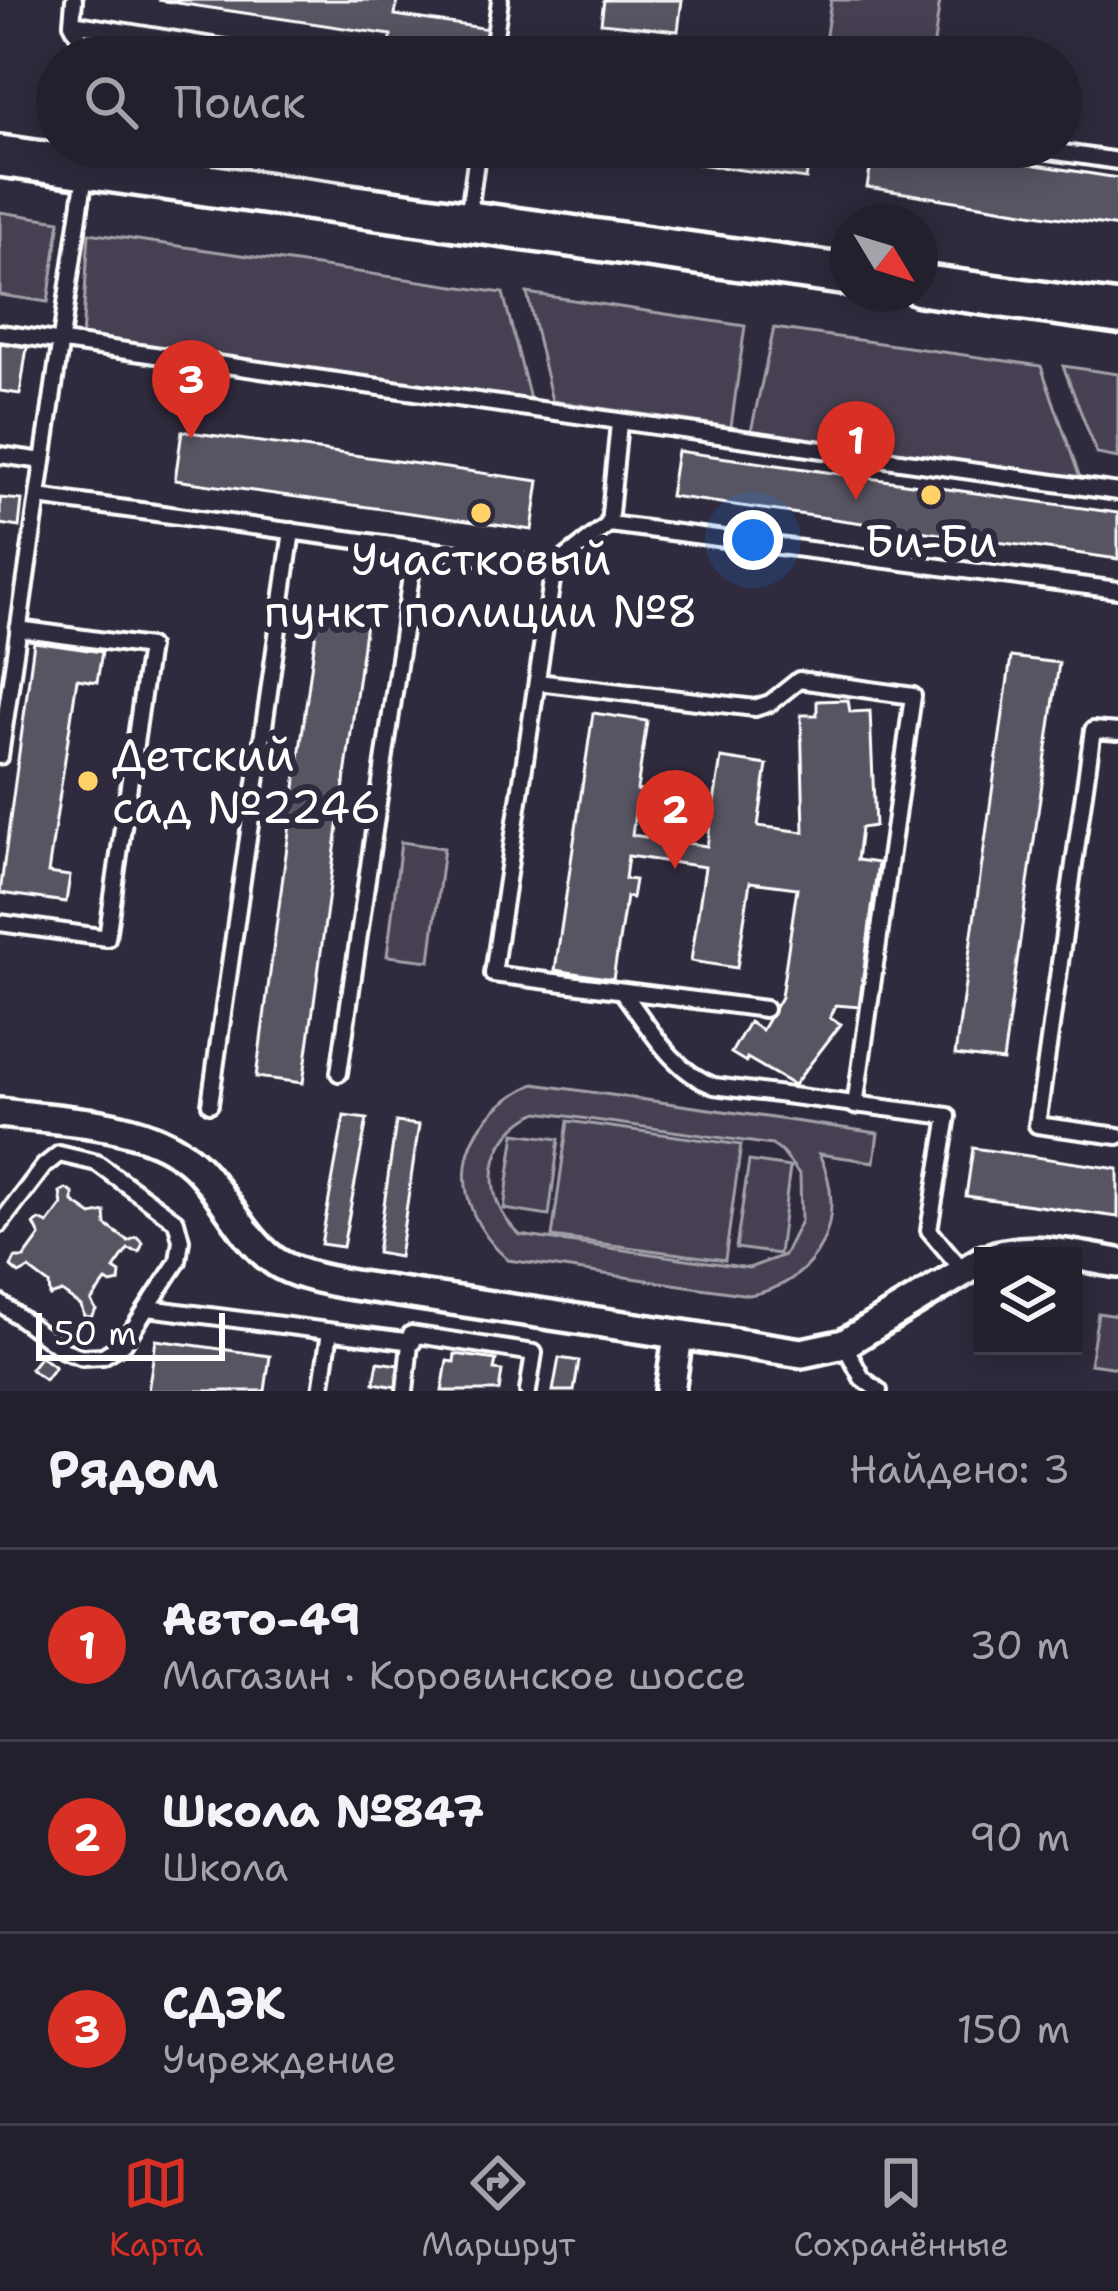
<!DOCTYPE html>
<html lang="ru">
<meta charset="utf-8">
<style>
body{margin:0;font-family:"Shantell Sans",sans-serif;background:#2b2836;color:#f1f3f6}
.controls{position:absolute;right:36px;bottom:36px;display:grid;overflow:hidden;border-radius:0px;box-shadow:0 6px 30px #0003}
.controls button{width:108px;height:108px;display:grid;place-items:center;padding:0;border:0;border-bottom:3px solid #403e4a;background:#23202e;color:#f1f3f6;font:60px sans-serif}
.compass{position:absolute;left:830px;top:204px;width:108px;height:108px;border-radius:50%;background:#23202e;box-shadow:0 6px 30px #0003;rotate:128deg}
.scale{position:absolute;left:36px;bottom:30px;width:189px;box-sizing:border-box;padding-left:12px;border:6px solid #fff;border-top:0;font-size:33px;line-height:42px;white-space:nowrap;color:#fff;-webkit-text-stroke:9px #2f2a3d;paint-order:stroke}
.you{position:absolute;left:753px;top:540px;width:42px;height:42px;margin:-30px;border:9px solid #fff;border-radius:50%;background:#1a73e8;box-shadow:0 0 0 18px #1a73e833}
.badge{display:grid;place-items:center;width:78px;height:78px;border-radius:50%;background:#d93025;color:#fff;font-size:39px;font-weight:700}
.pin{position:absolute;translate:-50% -99px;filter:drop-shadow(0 3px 6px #0008)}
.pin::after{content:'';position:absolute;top:63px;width:42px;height:36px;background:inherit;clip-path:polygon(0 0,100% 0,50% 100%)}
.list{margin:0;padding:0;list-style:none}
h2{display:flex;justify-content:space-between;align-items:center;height:156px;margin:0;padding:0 48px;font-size:51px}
h2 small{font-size:39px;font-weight:400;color:#a3a3aa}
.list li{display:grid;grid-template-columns:78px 1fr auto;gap:36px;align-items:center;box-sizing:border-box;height:192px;padding:0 48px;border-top:3px solid #403e4a}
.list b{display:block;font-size:45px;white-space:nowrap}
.list p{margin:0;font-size:39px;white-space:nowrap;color:#a3a3aa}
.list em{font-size:39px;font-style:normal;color:#a3a3aa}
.icon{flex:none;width:66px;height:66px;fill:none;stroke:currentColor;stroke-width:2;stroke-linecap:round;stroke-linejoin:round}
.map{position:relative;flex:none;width:1118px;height:1391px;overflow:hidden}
.search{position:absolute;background:#23202e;box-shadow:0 6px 30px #0003;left:36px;right:36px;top:36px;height:132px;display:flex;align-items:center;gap:30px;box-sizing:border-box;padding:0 42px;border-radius:66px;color:#a3a3aa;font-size:45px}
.sheet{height:732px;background:#23202e}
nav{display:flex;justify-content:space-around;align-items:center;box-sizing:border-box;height:168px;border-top:3px solid #403e4a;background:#23202e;font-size:33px;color:#a3a3aa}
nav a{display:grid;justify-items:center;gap:6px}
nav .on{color:#d93025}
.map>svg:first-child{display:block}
.green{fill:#464152;stroke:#a2a0a8;stroke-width:3;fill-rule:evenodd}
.building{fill:#595564;stroke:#fff;stroke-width:3}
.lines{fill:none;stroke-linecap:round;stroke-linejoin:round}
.lane-casing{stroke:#fff;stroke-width:22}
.street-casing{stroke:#fff;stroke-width:36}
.secondary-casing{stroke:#fff;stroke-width:48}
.lane{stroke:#2f2a3d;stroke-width:14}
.street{stroke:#2f2a3d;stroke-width:27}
.secondary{stroke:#2f2a3d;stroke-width:39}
.poi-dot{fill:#ffd166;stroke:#2f2a3d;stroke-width:4.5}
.labels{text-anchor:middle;stroke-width:12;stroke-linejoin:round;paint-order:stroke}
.poi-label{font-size:45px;fill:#fff;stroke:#2f2a3d}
</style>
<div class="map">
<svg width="1118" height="1391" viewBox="0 0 1118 1391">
<rect width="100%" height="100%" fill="#2f2a3d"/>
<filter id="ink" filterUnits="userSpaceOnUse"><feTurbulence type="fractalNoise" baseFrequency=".00833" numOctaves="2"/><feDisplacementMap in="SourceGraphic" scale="24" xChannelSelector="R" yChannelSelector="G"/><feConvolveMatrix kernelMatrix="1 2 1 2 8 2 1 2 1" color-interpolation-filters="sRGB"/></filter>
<g filter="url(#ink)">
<g class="green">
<path d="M831 0H940L932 57 825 42Z"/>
<path d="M0 212 60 221 48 302 0 295Z"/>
<path d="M89 233 503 293 530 399 82 338Z"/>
<path d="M527 293 745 326 731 427 552 401Z"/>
<path d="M774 328 1041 366 1080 478 751 431Z"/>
<path d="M1063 366 1118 374V458L1097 454Z"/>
<path d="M401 842 444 848 430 961 387 956Z"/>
<path d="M534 1084 878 1133 874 1162 819 1154C850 1217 819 1284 749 1295L508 1260C443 1202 453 1121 534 1084ZM538 1112 772 1145 782 1152 800 1175 801 1221 784 1255 749 1268 520 1235C478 1197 486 1136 538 1112Z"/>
<path d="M568 1121 741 1145 725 1260 552 1237Z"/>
<path d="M515 1133 559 1139 549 1216 504 1209Z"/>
<path d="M749 1161 790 1167 779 1254 736 1248Z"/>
<path d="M1098 1313 1118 1316V1368L1090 1364Z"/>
</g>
<g class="building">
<path d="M158 0H397L395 15 489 29 484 57H388L391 35Z"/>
<path d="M604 0H682L678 31 601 23Z"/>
<path d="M577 147H811L806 179Z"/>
<path d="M874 147H924L1118 178V227L867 187Z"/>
<path d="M0 343 27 347 20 394 0 391Z"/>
<path d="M182 431 539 481 532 530 175 480Z"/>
<path d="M677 451 1118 513V559L670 496Z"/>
<path d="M0 498 22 500 19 527 0 524Z"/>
<path d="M318 616 366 623 303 1083 256 1077Z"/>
<path d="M34 642 102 652 97 682 77 679 48 873 70 876 66 902 0 893Z"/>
<path d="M1011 657 1059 663 1003 1061 955 1055Z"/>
<path d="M848 700 850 712 870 711 875 826 861 828 857 860 878 863 859 1007 836 1005 830 1018 841 1024 794 1085 747 1058 746 1062 731 1053 749 1022 762 1030 781 997 797 888 750 882 737 968 691 961 705 867 628 856 625 879 635 880 632 898 626 897 613 979 555 970 593 713 647 721 637 790 645 792 643 809 636 807 632 835 707 846 721 758 767 765 758 826 804 832 801 715H817V701Z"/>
<path d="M344 1116 367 1119 343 1247 321 1244Z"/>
<path d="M396 1122 419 1125 399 1257 377 1253Z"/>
<path d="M973 1148 1118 1169V1217L966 1196Z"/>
<path d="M66 1189 73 1193V1202L92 1215 105 1212 106 1225 128 1241 137 1237 143 1243 139 1252 128 1249 114 1269 120 1273 119 1282 111 1284 106 1281 91 1301 96 1310 91 1317 84 1316 81 1306 62 1292 50 1296 49 1284 29 1269 19 1274 11 1267 15 1258H24L40 1236 34 1224 39 1220 48 1224 62 1205 60 1192Z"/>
<path d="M156 1340 270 1356 265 1391H148Z"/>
<path d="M455 1354 496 1360 494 1370 502 1371 499 1391H442L447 1361 454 1362Z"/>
<path d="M40 1356 55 1367 45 1380 30 1369Z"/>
<path d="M559 1358 579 1361 574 1391H553Z"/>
<path d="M378 1362 399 1365 396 1387 374 1383Z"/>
</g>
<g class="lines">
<defs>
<g id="lane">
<path d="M74 0 72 23 89 57"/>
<path d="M72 23 281 57"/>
<path d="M492 57 500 0"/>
<path d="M1023 147 1118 161"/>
<path d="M468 219 478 147"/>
<path d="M0 333 1118 492"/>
<path d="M0 455 43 461"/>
<path d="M38 497 554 567 609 524 1118 590"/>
<path d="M609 524 619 423"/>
<path d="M554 567 493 974 765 1009"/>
<path d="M537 682 755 708 770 703 799 680 913 696 855 1106"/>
<path d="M1118 732 1093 730 1037 1125 1118 1136"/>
<path d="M0 756 89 147"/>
<path d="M0 923 107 938 149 647 18 629"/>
<path d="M622 991C648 1025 672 1071 714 1086L948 1116 929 1230 962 1269"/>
<path d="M339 1073 415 548"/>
<path d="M210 1104 292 531"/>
<path d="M0 1224 44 1166 59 1154 97 1163 176 1221 181 1240 178 1261 124 1343 103 1356 82 1357 63 1350 0 1303"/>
<path d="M148 1308 413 1342"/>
<path d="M844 1344 862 1378 879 1391"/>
<path d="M321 1391 330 1332"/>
<path d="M405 1391 411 1334 534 1353 528 1391"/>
</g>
<g id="street">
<path d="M0 1113C60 1121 140 1120 189 1160 222 1187 245 1246 281 1265 302 1276 329 1281 353 1285L802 1353 844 1344 983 1260"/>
<path d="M996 1256C1037 1245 1077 1256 1118 1263"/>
<path d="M670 1391 678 1336"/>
</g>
<g id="secondary">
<path d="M0 156 848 275"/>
<path d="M920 285 1118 313"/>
</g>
</defs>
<use href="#lane" class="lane-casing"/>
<use href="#street" class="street-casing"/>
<use href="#secondary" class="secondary-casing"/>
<use href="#lane" class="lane"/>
<use href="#street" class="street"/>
<use href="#secondary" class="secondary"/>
</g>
</g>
<g class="poi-dot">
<circle cx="931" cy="495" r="12"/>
<circle cx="481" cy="513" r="12"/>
<circle cx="88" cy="781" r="12"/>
</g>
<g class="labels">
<g class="poi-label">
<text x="931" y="557">Би-Би</text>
<text x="481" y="575">Участковый<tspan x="481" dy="52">пункт полиции №8</tspan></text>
<text x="112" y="771" text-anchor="start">Детский<tspan x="112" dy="52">сад №2246</tspan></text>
</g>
</g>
</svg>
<div class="controls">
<button><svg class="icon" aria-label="layers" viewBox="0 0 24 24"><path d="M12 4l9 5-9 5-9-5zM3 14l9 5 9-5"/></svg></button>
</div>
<svg class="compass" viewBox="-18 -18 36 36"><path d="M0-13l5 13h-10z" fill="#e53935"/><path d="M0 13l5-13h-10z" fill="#a3a3aa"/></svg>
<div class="scale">50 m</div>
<div class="you"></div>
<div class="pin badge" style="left:856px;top:500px">1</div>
<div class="pin badge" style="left:675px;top:869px">2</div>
<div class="pin badge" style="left:191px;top:439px">3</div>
<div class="search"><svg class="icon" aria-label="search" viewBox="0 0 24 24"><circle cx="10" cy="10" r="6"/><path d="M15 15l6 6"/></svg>Поиск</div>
</div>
<section class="sheet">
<h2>Рядом<small>Найдено: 3</small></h2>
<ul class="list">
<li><span class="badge">1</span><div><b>Авто-49</b><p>Магазин · Коровинское шоссе</p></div><em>30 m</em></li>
<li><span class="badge">2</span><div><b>Школа №847</b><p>Школа</p></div><em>90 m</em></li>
<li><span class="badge">3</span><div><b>СДЭК</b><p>Учреждение</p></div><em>150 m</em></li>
</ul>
</section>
<nav>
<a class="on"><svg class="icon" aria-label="map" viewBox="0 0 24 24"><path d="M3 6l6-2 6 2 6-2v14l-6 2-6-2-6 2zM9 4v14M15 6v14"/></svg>Карта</a>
<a><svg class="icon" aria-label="directions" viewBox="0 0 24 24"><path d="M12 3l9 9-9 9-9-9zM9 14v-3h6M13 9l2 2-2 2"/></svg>Маршрут</a>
<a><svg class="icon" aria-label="saved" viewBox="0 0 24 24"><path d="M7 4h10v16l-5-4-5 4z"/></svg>Сохранённые</a>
</nav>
